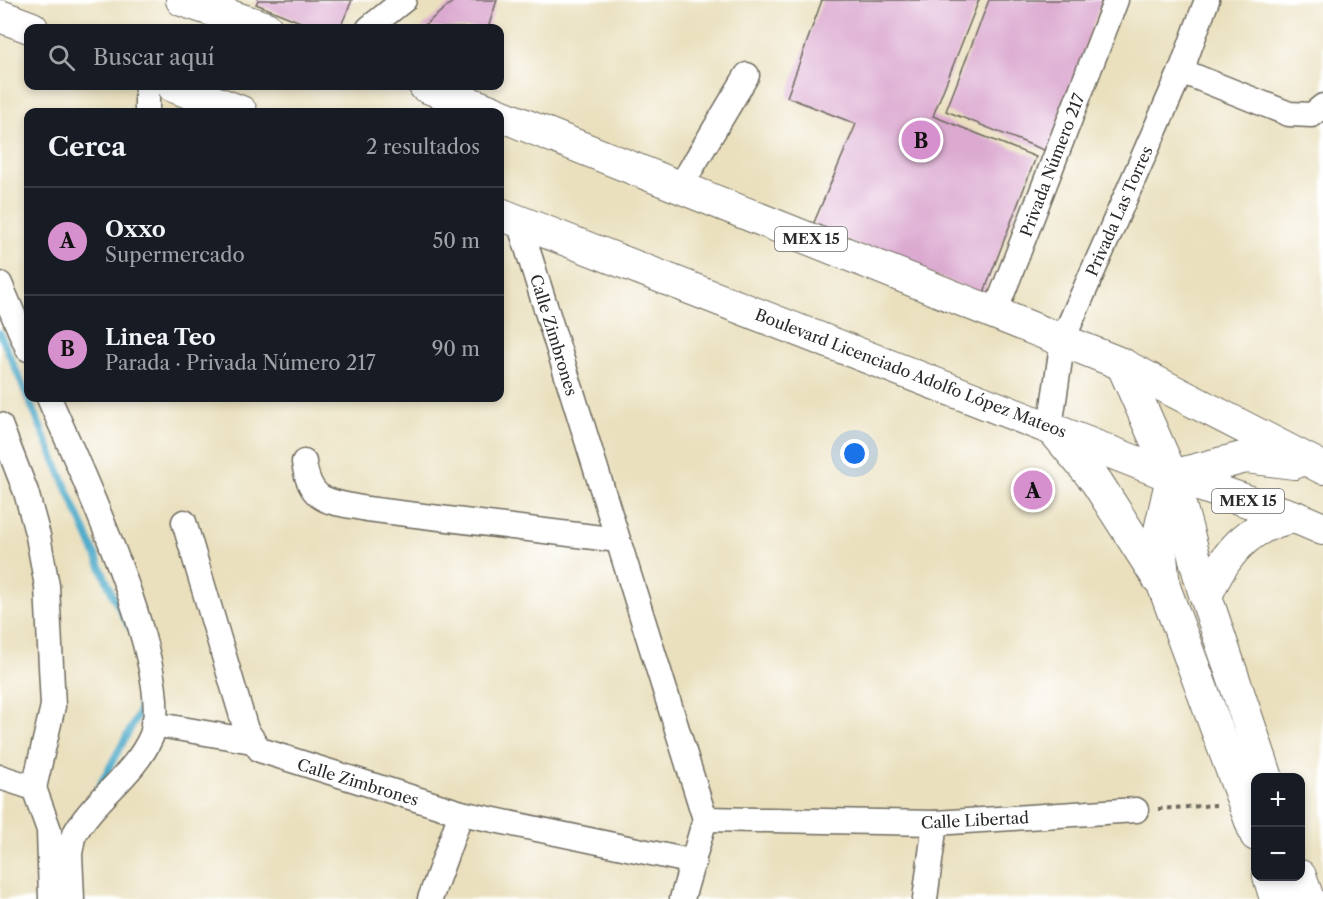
<!DOCTYPE html>
<html lang="es">
<meta charset="utf-8">
<style>
body{margin:0;font-family:"Libre Caslon Text",serif;background:#20242c;color:#f1f3f6}
.controls{position:absolute;right:18px;bottom:18px;display:grid;overflow:hidden;border-radius:12px;box-shadow:0 3px 9px #0003}
.controls button{width:54px;height:54px;display:grid;place-items:center;padding:0;border:0;border-bottom:2px solid #363941;background:#171b24;color:#f1f3f6;font:30px sans-serif}
.you{position:absolute;left:855px;top:454px;width:21px;height:21px;margin:-15px;border:4px solid #fff;border-radius:50%;background:#1a73e8;box-shadow:0 0 0 9px #1a73e833}
.badge{display:grid;place-items:center;width:39px;height:39px;border-radius:50%;background:#d690ce;color:#111;font-size:20px;font-weight:700}
.pin{position:absolute;translate:-50% -50%;border:3px solid #fff;box-shadow:0 2px 6px #0006}
.list{margin:0;padding:0;list-style:none}
h2{display:flex;justify-content:space-between;align-items:center;height:78px;margin:0;padding:0 24px;font-size:26px}
h2 small{font-size:20px;font-weight:400;color:#9ea1a6}
.list li{display:grid;grid-template-columns:39px 1fr auto;gap:18px;align-items:center;box-sizing:border-box;height:108px;padding:0 24px;border-top:2px solid #363941}
.list b{display:block;font-size:22px;white-space:nowrap}
.list p{margin:0;font-size:20px;white-space:nowrap;color:#9ea1a6}
.list em{font-size:20px;font-style:normal;color:#9ea1a6}
.icon{flex:none;width:33px;height:33px;fill:none;stroke:currentColor;stroke-width:2;stroke-linecap:round;stroke-linejoin:round}
.map{position:relative;flex:none;width:1323px;height:899px;overflow:hidden}
.search{position:absolute;background:#171b24;box-shadow:0 3px 9px #0003;left:24px;top:24px;width:480px;height:66px;display:flex;align-items:center;gap:15px;box-sizing:border-box;padding:0 21px;border-radius:12px;color:#9ea1a6;font-size:22px}
.panel{position:absolute;background:#171b24;box-shadow:0 3px 9px #0003;left:24px;top:108px;width:480px;height:294px;border-radius:12px}
.map>svg:first-child{display:block}
.lines{fill:none;stroke-linecap:round;stroke-linejoin:round}
.stream{stroke:#49a9c8;stroke-width:7}
.building{fill:#dcaad0}
.minor-casing{stroke:#6e6a5e;stroke-width:27}
.major-casing{stroke:#6e6a5e;stroke-width:34}
.path{stroke:#6e6a5e;stroke-width:4;stroke-dasharray:4.5 4.5;stroke-linecap:butt}
.minor{stroke:#fff;stroke-width:24}
.major{stroke:#fff;stroke-width:32}
.labels{text-anchor:middle;stroke-width:4.5;stroke-linejoin:round;paint-order:stroke}
.shield{fill:#fff;stroke:#6b6b6b;stroke-width:1.5}
.shield-label{font-size:15px;font-weight:bold;fill:#2b2b2b}
.street-label{font-size:16px;fill:#2b2b2b;stroke:#fff}
</style>
<div class="map">
<svg width="1323" height="899" viewBox="0 0 1323 899">
<rect width="100%" height="100%" fill="#fff"/>
<filter id="ink" filterUnits="userSpaceOnUse"><feTurbulence type="fractalNoise" baseFrequency=".0167" numOctaves="2"/><feDisplacementMap in="SourceGraphic" scale="12" xChannelSelector="R" yChannelSelector="G"/><feConvolveMatrix kernelMatrix="1 2 1 2 8 2 1 2 1" color-interpolation-filters="sRGB"/></filter>
<filter id="wash" filterUnits="userSpaceOnUse"><feTurbulence type="fractalNoise" baseFrequency=".008" numOctaves="4" result="noise"/><feDisplacementMap in="SourceGraphic" scale="24" xChannelSelector="R" yChannelSelector="G"/><feGaussianBlur stdDeviation="1.35" result="paint"/><feColorMatrix in="noise" values="0 0 0 0 0 0 0 0 0 0 0 0 0 0 0 0 0 1.4 0 .05"/><feComposite in="paint" operator="in"/></filter>
<g filter="url(#wash)">
<rect width="100%" height="100%" fill="#eae0be"/>
<g class="lines">
<g class="stream">
<path d="M0 333 114 598 129 627"/>
<path d="M98 788 138 715 142 681"/>
</g>
</g>
<g id="blocks">
<g class="building">
<path d="M258 0H352L340 28H315L256 4Z"/>
<path d="M455 0H497L488 28H421Z"/>
<path d="M822 0H979L933 116 1036 157 983 295 812 227 856 124 787 97Z"/>
<path d="M989 0H1102L1049 152 946 111Z"/>
</g>
</g>
</g>
<g filter="url(#ink)">
<use href="#blocks" fill-opacity="0" stroke="#6e6a5e" stroke-width="1.5"/>
<g class="lines">
<defs>
<g id="minor">
<path d="M369 28 404 0"/>
<path d="M1181 71 1289 114 1312 115 1323 106"/>
<path d="M147 112V86"/>
<path d="M680 187 747 75"/>
<path d="M519 222 705 819 682 899"/>
<path d="M0 284 28 349"/>
<path d="M977 305 996 310 1116 0"/>
<path d="M49 398C77 463 178 675 151 737 134 776 92 800 73 837L70 854 72 899"/>
<path d="M0 425 26 492 38 536 47 586 53 706 34 788"/>
<path d="M1050 427 1063 339 1181 71 1207 0"/>
<path d="M304 462C310 505 330 501 367 509L618 540"/>
<path d="M184 522 246 730 260 750 461 813 694 862"/>
<path d="M153 724 252 741"/>
<path d="M0 777 34 788"/>
<path d="M34 788 49 830 51 899"/>
<path d="M705 819 935 823 1136 810"/>
<path d="M430 899 461 813"/>
<path d="M925 899 935 823"/>
</g>
<g id="major">
<path d="M182 0 266 28"/>
<path d="M0 16 32 28"/>
<path d="M173 86 241 112"/>
<path d="M425 86 493 112"/>
<path d="M500 115 1119 363 1323 468"/>
<path d="M500 214 1172 476 1295 517 1323 529"/>
<path d="M1122 364 1172 476 1203 588 1267 778"/>
<path d="M1054 431 1096 481 1158 578"/>
<path d="M1172 476 1246 457 1294 463"/>
<path d="M1172 477 1159 535 1164 587 1256 835"/>
<path d="M1206 596C1224 555 1248 524 1295 517"/>
<path d="M1269 876 1276 899"/>
<path d="M1300 876 1308 899"/>
</g>
</defs>
<use href="#minor" class="minor-casing"/>
<use href="#major" class="major-casing"/>
<path class="path" d="M1158 809 1216 805"/>
<use href="#minor" class="minor"/>
<use href="#major" class="major"/>
</g>
</g>
<g class="labels">
<g class="shield">
<rect x="775" y="227" width="72" height="24" rx="4.5"/>
<rect x="1212" y="489" width="72" height="24" rx="4.5"/>
</g>
<g class="shield-label">
<text x="811" y="244">MEX 15</text>
<text x="1248" y="506">MEX 15</text>
</g>
<g class="street-label">
<text transform="translate(1052 165) rotate(-69)" y="6">Privada Número 217</text>
<text transform="translate(1119 211) rotate(-66)" y="6">Privada Las Torres</text>
<text transform="translate(554 335) rotate(73)" y="6">Calle Zimbrones</text>
<text transform="translate(911 373) rotate(21)" y="6">Boulevard Licenciado Adolfo López Mateos</text>
<text transform="translate(358 782) rotate(17)" y="6">Calle Zimbrones</text>
<text transform="translate(975 820) rotate(-3)" y="6">Calle Libertad</text>
</g>
</g>
</svg>
<div class="controls">
<button>+</button>
<button>−</button>
</div>
<div class="you"></div>
<div class="pin badge" style="left:1033px;top:490px">A</div>
<div class="pin badge" style="left:921px;top:140px">B</div>
<div class="search"><svg class="icon" aria-label="search" viewBox="0 0 24 24"><circle cx="10" cy="10" r="6"/><path d="M15 15l6 6"/></svg>Buscar aquí</div>
<section class="panel">
<h2>Cerca<small>2 resultados</small></h2>
<ul class="list">
<li><span class="badge">A</span><div><b>Oxxo</b><p>Supermercado</p></div><em>50 m</em></li>
<li><span class="badge">B</span><div><b>Linea Teo</b><p>Parada · Privada Número 217</p></div><em>90 m</em></li>
</ul>
</section>
</div>
